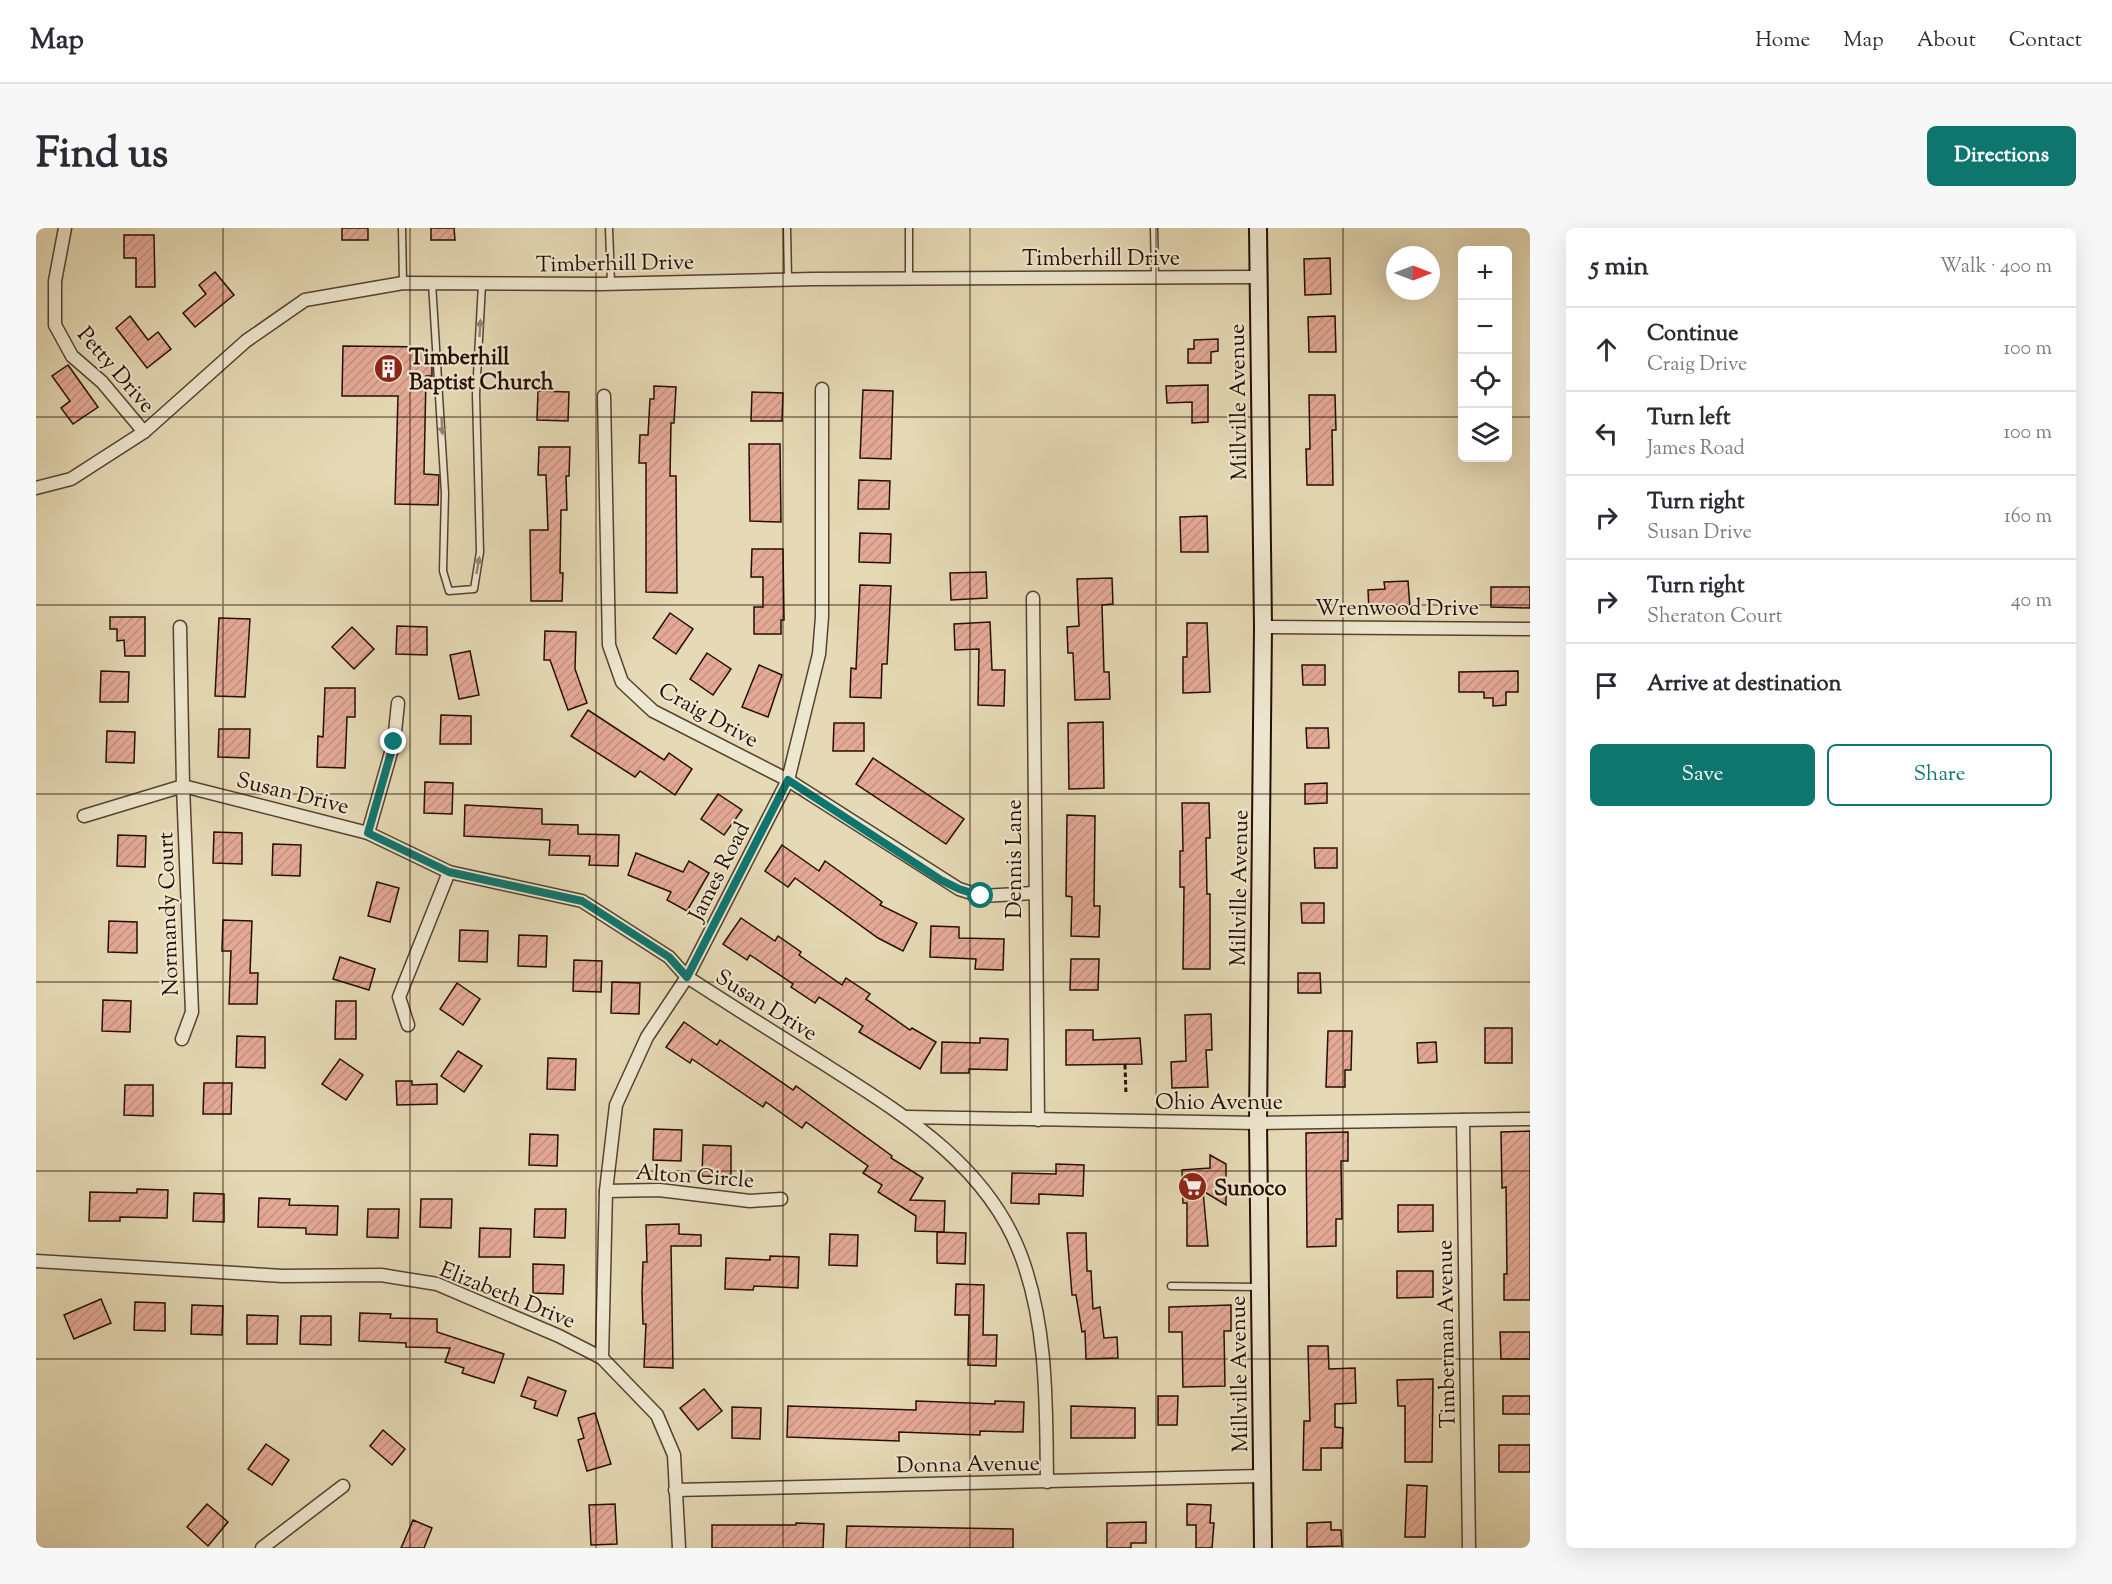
<!DOCTYPE html>
<meta charset="utf-8">
<style>
body{margin:0;font-family:"Sorts Mill Goudy",serif;background:#f7f7f7;color:#2b2b33}
.controls{position:absolute;right:18px;top:18px;display:grid;overflow:hidden;border-radius:9px;box-shadow:0 6px 24px #0002}
.controls button{width:54px;height:54px;display:grid;place-items:center;padding:0;border:0;border-bottom:2px solid #e1e1e2;background:#fff;color:#2b2b33;font:30px sans-serif}
.compass{position:absolute;left:1350px;top:18px;width:54px;height:54px;border-radius:50%;background:#fff;box-shadow:0 6px 24px #0002;rotate:90deg}
.stop{position:absolute;width:18px;height:18px;margin:-14px;border:4px solid #0f766e;border-radius:50%;background:#fff}
.stop.end{background:#0f766e;border-color:#fff;box-shadow:0 2px 6px #0008}
.list{margin:0;padding:0;list-style:none}
h2{display:flex;justify-content:space-between;align-items:center;height:78px;margin:0;padding:0 24px;font-size:26px}
h2 small{font-size:20px;font-weight:400;color:#7c7c81}
.list li{display:grid;grid-template-columns:39px 1fr auto;gap:18px;align-items:center;box-sizing:border-box;height:84px;padding:0 24px;border-top:2px solid #e1e1e2}
.list b{display:block;font-size:22px;white-space:nowrap}
.list p{margin:0;font-size:20px;white-space:nowrap;color:#7c7c81}
.list em{font-size:20px;font-style:normal;color:#7c7c81}
.actions{display:flex;gap:12px;padding:18px 24px}
.actions a{flex:1;padding:14px 0;border:2px solid #0f766e;border-radius:9px;text-align:center;font-size:21px;color:#0f766e}
.actions .main{background:#0f766e;color:#fff}
.icon{flex:none;width:33px;height:33px;fill:none;stroke:currentColor;stroke-width:2;stroke-linecap:round;stroke-linejoin:round}
.map{position:relative;flex:none;width:1494px;height:1320px;overflow:hidden;border-radius:9px}
header{display:flex;align-items:center;gap:36px;box-sizing:border-box;height:84px;padding:0 30px;background:#fff;border-bottom:2px solid #e1e1e2}
header strong{font-size:28px}
nav{display:flex;gap:33px;margin-inline-start:auto;font-size:21px}
.intro{display:flex;align-items:center;justify-content:space-between;box-sizing:border-box;height:144px;padding:0 36px}
h1{margin:0;font-size:42px}
.button{padding:15px 27px;border-radius:9px;background:#0f766e;color:#fff;font-size:21px;font-weight:700}
main{display:flex;gap:36px;padding:0 36px}
aside{flex:1;background:#fff;border-radius:9px;box-shadow:0 6px 24px #0002}
.map>svg:first-child{display:block}
.building{fill:url(#building-hatch);stroke:#270e04;stroke-width:1.5}
.lines{fill:none;stroke-linecap:round;stroke-linejoin:round}
.lane-casing{stroke:#564130;stroke-width:9}
.street-casing{stroke:#564130;stroke-width:15}
.secondary-casing{stroke:#270e04;stroke-width:20}
.path{stroke:#270e04;stroke-width:3;stroke-dasharray:4.5 3;stroke-linecap:butt}
.lane{stroke:#eee7cf;stroke-width:6}
.street{stroke:#eee7cf;stroke-width:12}
.secondary{stroke:#eee7cf;stroke-width:16}
.oneway{fill:#948574}
.route{stroke:#0f766e;stroke-width:8}
.grid{fill:none;stroke:#270e04;stroke-width:1.5;stroke-opacity:0.55}
.labels{text-anchor:middle;stroke-width:4.5;stroke-linejoin:round;paint-order:stroke}
.street-label{font-size:22px;fill:#270e04;stroke:#eee7cf}
.poi-label{font-size:22px;font-weight:bold;fill:#270e04;stroke:#eee7cf;text-anchor:start}
</style>
<header>
<strong>Map</strong>
<nav><a>Home</a><a>Map</a><a>About</a><a>Contact</a></nav>
</header>
<div class="intro"><h1>Find us</h1><a class="button">Directions</a></div>
<main>
<div class="map">
<svg width="1494" height="1320" viewBox="0 0 1494 1320">
<defs>
<pattern id="building-hatch" width="6" height="6" patternUnits="userSpaceOnUse" patternTransform="scale(1.5)"><rect width="6" height="6" fill="#e5aa97"/><path d="M-1 1l2-2M0 6l6-6M5 7l2-2" fill="none" stroke="#c49180"/></pattern>
</defs>
<rect width="100%" height="100%" fill="#e5dab5"/>
<filter id="stains"><feTurbulence type="fractalNoise" baseFrequency=".00333" numOctaves="4"/><feColorMatrix values="0 0 0 0 .2 0 0 0 0 .09 0 0 0 0 .02 0 0 0 .5 -.17"/></filter>
<radialGradient id="worn" r=".72"><stop offset=".6" stop-color="#630" stop-opacity="0"/><stop offset="1" stop-color="#630" stop-opacity=".3"/></radialGradient>
<g class="building">
<rect x="306" y="0" width="26" height="12"/>
<path d="M395 0H418L419 12H395Z"/>
<path d="M88 7H118L119 59H100V30H88Z"/>
<path d="M1294 30 1295 66 1269 67 1268 31Z"/>
<path d="M179 44 198 67 159 99 147 85 170 66 163 57Z"/>
<path d="M94 88 112 112 122 104 135 121 111 140 80 100Z"/>
<path d="M1299 88 1300 124H1273L1272 89Z"/>
<path d="M1182 111V123L1175 124V135H1152V121H1158V112Z"/>
<path d="M307 118 390 119V133H396V148H390L388 246 403 247 402 277 359 276 362 168H306Z"/>
<path d="M32 137 62 179 37 196 25 180 34 173 16 148Z"/>
<path d="M1172 157V194L1156 195V174L1131 175 1130 158Z"/>
<path d="M618 158 640 159 638 195H635L634 248H640L641 365 610 364V235H603L604 207H612L614 171H618Z"/>
<path d="M827 162 857 163 855 231 824 230Z"/>
<path d="M502 163 533 164 532 193 501 192Z"/>
<path d="M716 164 747 165 746 193H715Z"/>
<path d="M1273 167H1299L1300 202H1296L1297 257H1271L1270 221H1274Z"/>
<path d="M713 216H744L745 294 714 293Z"/>
<path d="M503 219H534L533 248H530L531 282H525L524 345H527L526 373H495L494 302H512L510 247H502Z"/>
<path d="M823 252 854 253 853 281H822Z"/>
<path d="M1171 288 1172 324H1145L1144 289Z"/>
<path d="M824 305 855 306 854 335 823 334Z"/>
<path d="M716 321H747L748 392H745V406H718V379H727V349H715Z"/>
<path d="M950 344 951 370 915 372 914 345Z"/>
<path d="M1076 350 1077 376 1066 377 1068 444H1073L1074 471 1039 472 1037 425H1032L1031 399 1043 398 1041 351Z"/>
<path d="M1372 353 1374 380 1333 382 1332 362 1349 361 1348 354Z"/>
<path d="M824 357 855 358 851 436H846L845 470 814 469 815 440 820 441Z"/>
<path d="M1455 359H1494V380L1455 379Z"/>
<path d="M634 385 657 401 640 426 617 410Z"/>
<path d="M74 389H109V428H89L88 412 81 413V401H74Z"/>
<path d="M183 390 214 391 209 469 179 468Z"/>
<path d="M954 394 956 442H969L968 478 942 477 943 421 919 422 918 396Z"/>
<path d="M1151 395H1171L1174 464 1147 465V429H1151Z"/>
<path d="M361 398 391 399V427L360 426Z"/>
<path d="M316 399 338 421 318 441 296 419Z"/>
<path d="M509 403 540 404 539 441 551 475 532 482 514 432H508Z"/>
<path d="M434 423 443 467 423 471 414 427Z"/>
<path d="M671 425 695 441 677 467 654 451Z"/>
<path d="M723 437 746 447 732 489 706 479Z"/>
<path d="M1266 437H1289V457H1267Z"/>
<path d="M65 443 93 444 92 474H64Z"/>
<path d="M1482 443V464H1470V477L1457 478V470H1448V464H1423V444Z"/>
<path d="M289 460H319V489H311L309 540 281 539 282 508 287 509Z"/>
<path d="M552 482 628 532 633 525 656 541 639 567 604 543 599 549 535 508Z"/>
<path d="M405 487 435 488V516H404Z"/>
<path d="M1067 494 1068 560 1033 561 1032 495Z"/>
<path d="M798 495H828V523H797Z"/>
<path d="M1270 500H1292L1293 520H1271Z"/>
<path d="M183 501H214L213 530 182 529Z"/>
<path d="M71 503 99 504 98 535 70 534Z"/>
<path d="M837 530 928 591 910 616 820 556Z"/>
<path d="M389 554 417 555 416 586 388 585Z"/>
<path d="M1291 555V575L1269 576V556Z"/>
<path d="M682 566 706 582 688 607 665 591Z"/>
<path d="M1146 575H1173L1174 610H1170L1171 666H1174V741H1147L1148 659H1144V623H1147Z"/>
<path d="M429 577 506 581V596L542 597V606L583 607 582 638 553 637 554 628 513 627 514 612 428 608Z"/>
<path d="M1031 587 1059 588 1058 678H1064L1063 709 1035 708 1036 669 1030 668Z"/>
<path d="M178 604 206 605V636L177 635Z"/>
<path d="M82 607 110 608 109 639 81 638Z"/>
<path d="M237 616 265 617 264 648 236 647Z"/>
<path d="M746 617 783 643 789 633 846 674 844 677 881 695 867 723 842 710 759 650 752 659 729 643Z"/>
<path d="M1278 620H1301V640H1279Z"/>
<path d="M600 625 647 644 653 633 673 645 651 683 631 672 635 664 592 647Z"/>
<path d="M341 654 363 660 354 694 332 688Z"/>
<path d="M1265 675H1288V695H1266Z"/>
<path d="M705 690 739 713 742 708 765 724 763 727 806 757 810 750 834 766 830 771 874 802 876 800 900 814 884 841 823 804 827 798 783 769 779 775 755 759 757 756 714 727 711 732 687 716Z"/>
<path d="M187 692 216 693 214 745H222L221 776H193L195 723H186Z"/>
<path d="M73 693 101 694V725L72 724Z"/>
<path d="M895 698 923 699V710L968 711 967 742 939 741 940 731 894 729Z"/>
<path d="M424 702 452 703 451 734 423 733Z"/>
<path d="M483 707 511 708 510 739 482 738Z"/>
<path d="M304 729 339 741 333 762 297 751Z"/>
<path d="M1035 731H1063L1062 762H1034Z"/>
<path d="M538 732 566 733 565 764 537 763Z"/>
<path d="M1262 745H1284L1285 765H1262Z"/>
<path d="M576 754 604 755 603 786 575 785Z"/>
<path d="M421 755 444 771 427 797 404 781Z"/>
<path d="M67 772 95 773 94 804 66 803Z"/>
<path d="M300 773H320V811H299Z"/>
<path d="M1175 786 1176 822H1170L1172 859 1136 860 1135 834 1150 833 1149 787Z"/>
<path d="M648 794 681 817 684 812 757 862 760 858 856 928 855 930 887 950 874 972 909 973 908 1004 879 1003 880 988 842 964 846 957 827 945 832 938 770 894 766 900 730 874 727 879 656 831 654 835 630 819Z"/>
<rect x="1449" y="800" width="27" height="35"/>
<path d="M1030 802H1057V812L1104 810 1106 836 1030 837Z"/>
<path d="M1292 803H1316L1315 842H1309V859H1290Z"/>
<path d="M201 808 229 809V840L200 839Z"/>
<path d="M944 810 972 811 971 842 933 841V845H905L906 814 944 815Z"/>
<path d="M1400 814 1401 834 1382 835 1381 815Z"/>
<path d="M422 823 446 838 428 864 405 848Z"/>
<path d="M512 830 540 831 539 862 511 861Z"/>
<path d="M304 831 327 847 310 872 286 856Z"/>
<path d="M360 853H376V857L401 856V876L361 877Z"/>
<path d="M168 855H196L195 886H167Z"/>
<path d="M89 857H117V888L88 887Z"/>
<path d="M618 901 646 902 645 933 617 932Z"/>
<path d="M1494 903V1072H1468V1046H1471L1470 959 1466 960 1465 904Z"/>
<path d="M1312 904V933H1305L1306 991H1300V1018L1271 1019 1270 905Z"/>
<path d="M494 906 522 907 521 938 493 937Z"/>
<path d="M667 917 695 918V949L666 948Z"/>
<path d="M1174 927 1190 936V977L1167 963 1172 1018H1151V975H1147L1146 942 1174 940Z"/>
<path d="M1020 936 1048 937 1047 968 1003 966V976L975 975 976 945 1020 946Z"/>
<path d="M101 961 132 962 131 990 84 989V993H53L54 964 101 965Z"/>
<path d="M158 965 188 966V994L157 993Z"/>
<path d="M223 970 254 971 253 977 302 978 301 1007 270 1006V1000L222 999Z"/>
<path d="M385 971H416L415 1000 384 999Z"/>
<path d="M1362 977H1397V1003L1362 1004Z"/>
<path d="M332 981H363L362 1010 331 1009Z"/>
<path d="M499 981H530L529 1010 498 1009Z"/>
<path d="M643 996V1006L665 1007V1018H635L637 1140 608 1139 610 1096H607L606 1065 607 1034H611L610 997Z"/>
<path d="M444 1000 475 1001 474 1029H443Z"/>
<path d="M901 1004 930 1005 929 1036 901 1035Z"/>
<path d="M1031 1005H1050L1051 1043H1055L1057 1081 1064 1079 1068 1110 1081 1109 1082 1130 1050 1131 1049 1103 1046 1104 1040 1067H1036Z"/>
<path d="M794 1006 822 1007 821 1038 793 1037Z"/>
<path d="M734 1028 763 1029 762 1060 718 1058 717 1062 689 1061 690 1030 734 1032Z"/>
<path d="M497 1036 528 1037 527 1066 497 1065Z"/>
<path d="M1361 1043H1397V1069L1361 1070Z"/>
<path d="M920 1056 948 1057 947 1107H961L960 1138 932 1137 933 1087H919Z"/>
<path d="M65 1071 75 1095 38 1111 28 1087Z"/>
<path d="M99 1074 129 1075V1103L98 1102Z"/>
<path d="M156 1077 187 1078 186 1107 155 1106Z"/>
<path d="M1195 1077V1103H1188L1189 1158 1147 1159 1146 1104H1133V1079Z"/>
<path d="M324 1085 355 1086 354 1090 401 1091V1104L468 1126 458 1155 426 1145 428 1140 409 1134 414 1120 370 1119V1115L323 1113Z"/>
<path d="M211 1087 242 1088 241 1116H211Z"/>
<path d="M265 1088H295V1117L264 1116Z"/>
<path d="M1464 1104H1494V1131H1465Z"/>
<path d="M1272 1118H1292L1293 1141 1319 1140 1320 1175 1299 1176V1199L1307 1200 1306 1220H1285V1242H1267L1268 1193H1274Z"/>
<path d="M492 1149 530 1163 521 1188 498 1180 500 1173 485 1168Z"/>
<path d="M1397 1151 1396 1234H1369V1178H1362L1361 1152Z"/>
<path d="M668 1161 686 1183 662 1202 644 1180Z"/>
<path d="M1122 1168H1142L1141 1197H1122Z"/>
<rect x="1467" y="1168" width="27" height="18"/>
<path d="M880 1173 959 1176V1173L988 1174 987 1204 944 1203V1207L863 1204V1213L751 1209 752 1178 880 1182Z"/>
<path d="M1035 1178 1099 1180V1210H1035Z"/>
<path d="M696 1179 725 1180 724 1211 696 1210Z"/>
<path d="M559 1185 575 1236 551 1243 542 1212 548 1210 542 1190Z"/>
<path d="M347 1202 369 1221 356 1237 334 1218Z"/>
<path d="M230 1216 253 1232 236 1257 212 1241Z"/>
<rect x="1463" y="1217" width="31" height="27"/>
<path d="M1371 1257 1391 1258 1389 1309H1369Z"/>
<path d="M171 1276 192 1294 172 1318 151 1299Z"/>
<path d="M579 1276 581 1316 555 1317 553 1277Z"/>
<path d="M1151 1276 1175 1277 1174 1295H1178L1176 1320H1160V1297H1151Z"/>
<path d="M377 1292 396 1300 388 1320H365Z"/>
<path d="M1110 1294V1315H1095V1320H1071V1295Z"/>
<path d="M1295 1294V1302H1305L1306 1318 1271 1319V1295Z"/>
<path d="M760 1295 788 1296 787 1320H676V1297H760Z"/>
<path d="M811 1298 977 1301V1320H810Z"/>
</g>
<g class="lines">
<defs>
<g id="lane">
<path d="M366 0 367 55"/>
<path d="M573 0 575 55"/>
<path d="M751 0 752 51"/>
<path d="M873 0V50"/>
<path d="M1118 0 1119 49"/>
<path d="M396 55 409 265 407 343 413 363 438 361 444 324 440 166 446 56"/>
<path d="M1135 1058 1223 1059"/>
</g>
<g id="street">
<path d="M29 0 19 53V97L36 128 66 154 108 204"/>
<path d="M568 168 573 417 586 454 617 483 752 552 923 661 945 668 998 665"/>
<path d="M0 260 35 251 108 204 210 113 269 72 367 55 565 56 777 51 1222 49"/>
<path d="M997 370 1002 892"/>
<path d="M144 399 147 558 156 784 146 811"/>
<path d="M1227 399 1494 401"/>
<path d="M48 588 147 558 332 605 413 644 546 673 633 729 651 749C696 778 740 806 785 834 863 884 949 934 984 1025 1012 1098 1010 1178 1011 1254"/>
<path d="M332 605 358 514 362 475"/>
<path d="M372 797 363 769 413 644"/>
<path d="M871 889 1222 895 1494 891"/>
<path d="M1427 892 1433 1320"/>
<path d="M570 963 623 962 714 973 745 971"/>
<path d="M0 1033 247 1048 345 1047 401 1056 523 1108 566 1130 621 1187 638 1227 643 1320"/>
<path d="M566 1130 570 963 580 877 611 809 651 749 752 552 783 426 786 389V161"/>
<path d="M639 1262 1226 1248"/>
<path d="M226 1320 307 1258"/>
</g>
<path id="secondary" d="M1222 0 1227 399 1222 895 1227 1320"/>
</defs>
<use href="#lane" class="lane-casing"/>
<use href="#street" class="street-casing"/>
<use href="#secondary" class="secondary-casing"/>
<path class="path" d="M1089 837 1090 867"/>
<use href="#lane" class="lane"/>
<use href="#street" class="street"/>
<use href="#secondary" class="secondary"/>
</g>
<defs><path id="oneway-solid" d="M-6-.8H1V-3.2L6.5 0L1 3.2V.8H-6Z" transform="scale(1.5)"/></defs>
<g class="oneway">
<use href="#oneway-solid" transform="translate(444 100) rotate(-87)"/>
<use href="#oneway-solid" transform="translate(406 198) rotate(87)"/>
<use href="#oneway-solid" transform="translate(442 337) rotate(-80)"/>
</g>
<g class="lines">
<path class="route" d="M358 514 332 605 413 644 546 673 633 729 651 749 752 552 905 652 923 661 945 668"/>
</g>
<path class="grid" d="M187 0V1320M374 0V1320M560 0V1320M747 0V1320M934 0V1320M1120 0V1320M1307 0V1320M0 189H1426M1472 189H1494M0 377H1494M0 566H1494M0 754H1494M0 943H1494M0 1131H1494"/>
<defs>
<symbol id="building-disc" viewBox="-11 -11 22 22"><circle r="9.5" fill="#8f2418" stroke="#eee7cf"/><path d="M-4-6H4V6H1V3H-1V6H-4ZM-2.5-4.3h1.7v1.8h-1.7ZM.8-4.3h1.7v1.8H.8ZM-2.5-1h1.7V.8h-1.7ZM.8-1h1.7V.8H.8Z" fill="#fff"/></symbol>
<symbol id="supermarket-disc" viewBox="-11 -11 22 22"><circle r="9.5" fill="#8f2418" stroke="#eee7cf"/><path d="M-6-5.5h2.5l.6 2H6L4.5 2H-2.5L-4.4-4H-6ZM-1.5 3.2a1.3 1.3 0 1 0 .1 0ZM3 3.2a1.3 1.3 0 1 0 .1 0Z" fill="#fff"/></symbol>
</defs>
<g fill-rule="evenodd">
<use href="#building-disc" x="336" y="124" width="33" height="33"/>
<use href="#supermarket-disc" x="1140" y="942" width="33" height="33"/>
</g>
<g class="labels">
<g class="street-label">
<text x="1065" y="37">Timberhill Drive</text>
<text transform="translate(579 34) rotate(-1)" y="8">Timberhill Drive</text>
<text transform="translate(81 141) rotate(49)" y="8">Petty Drive</text>
<text transform="translate(1201 174) rotate(-91)" y="8">Millville Avenue</text>
<text x="1361" y="387">Wrenwood Drive</text>
<text transform="translate(673 486) rotate(29)" y="8">Craig Drive</text>
<text transform="translate(257 564) rotate(14)" y="8">Susan Drive</text>
<text transform="translate(977 631) rotate(-90)" y="8">Dennis Lane</text>
<text transform="translate(682 643) rotate(-63)" y="8">James Road</text>
<text transform="translate(1202 660) rotate(-89)" y="8">Millville Avenue</text>
<text transform="translate(131 686) rotate(-92)" y="8">Normandy Court</text>
<text transform="translate(731 776) rotate(32)" y="8">Susan Drive</text>
<text x="1183" y="881">Ohio Avenue</text>
<text transform="translate(659 947) rotate(4)" y="8">Alton Circle</text>
<text transform="translate(472 1066) rotate(22)" y="8">Elizabeth Drive</text>
<text transform="translate(1409 1106) rotate(-91)" y="8">Timberman Avenue</text>
<text transform="translate(1202 1146) rotate(-91)" y="8">Millville Avenue</text>
<text transform="translate(932 1235) rotate(-1)" y="8">Donna Avenue</text>
</g>
<g class="poi-label">
<text x="373" y="136">Timberhill<tspan x="373" dy="25">Baptist Church</tspan></text>
<text x="1178" y="967">Sunoco</text>
</g>
</g>
<rect width="100%" height="100%" filter="url(#stains)"/>
<rect width="100%" height="100%" fill="url(#worn)"/>
</svg>
<div class="controls">
<button>+</button>
<button>−</button>
<button><svg class="icon" aria-label="locate" viewBox="0 0 24 24"><circle cx="12" cy="12" r="6"/><path d="M12 2v4M12 18v4M2 12h4M18 12h4"/></svg></button>
<button><svg class="icon" aria-label="layers" viewBox="0 0 24 24"><path d="M12 4l9 5-9 5-9-5zM3 14l9 5 9-5"/></svg></button>
</div>
<svg class="compass" viewBox="-18 -18 36 36"><path d="M0-13l5 13h-10z" fill="#e53935"/><path d="M0 13l5-13h-10z" fill="#7c7c81"/></svg>
<div class="stop" style="left:945px;top:668px"></div>
<div class="stop end" style="left:358px;top:514px"></div>
</div>
<aside>
<h2>5 min<small>Walk · 400 m</small></h2>
<ul class="list">
<li><svg class="icon" aria-label="ahead" viewBox="0 0 24 24"><path d="M12 20V5M6 11l6-6 6 6"/></svg><div><b>Continue</b><p>Craig Drive</p></div><em>100 m</em></li>
<li><svg class="icon" aria-label="left" viewBox="0 0 24 24"><path d="M17 20v-9H6M10 6l-5 5 5 5"/></svg><div><b>Turn left</b><p>James Road</p></div><em>100 m</em></li>
<li><svg class="icon" aria-label="right" viewBox="0 0 24 24"><path d="M7 20v-9h11M14 6l5 5-5 5"/></svg><div><b>Turn right</b><p>Susan Drive</p></div><em>160 m</em></li>
<li><svg class="icon" aria-label="right" viewBox="0 0 24 24"><path d="M7 20v-9h11M14 6l5 5-5 5"/></svg><div><b>Turn right</b><p>Sheraton Court</p></div><em>40 m</em></li>
<li><svg class="icon" aria-label="arrive" viewBox="0 0 24 24"><path d="M6 21V4h12l-3 4 3 4H6"/></svg><div><b>Arrive at destination</b></div></li>
</ul>
<div class="actions"><a class="main">Save</a><a>Share</a></div>
</aside>
</main>
